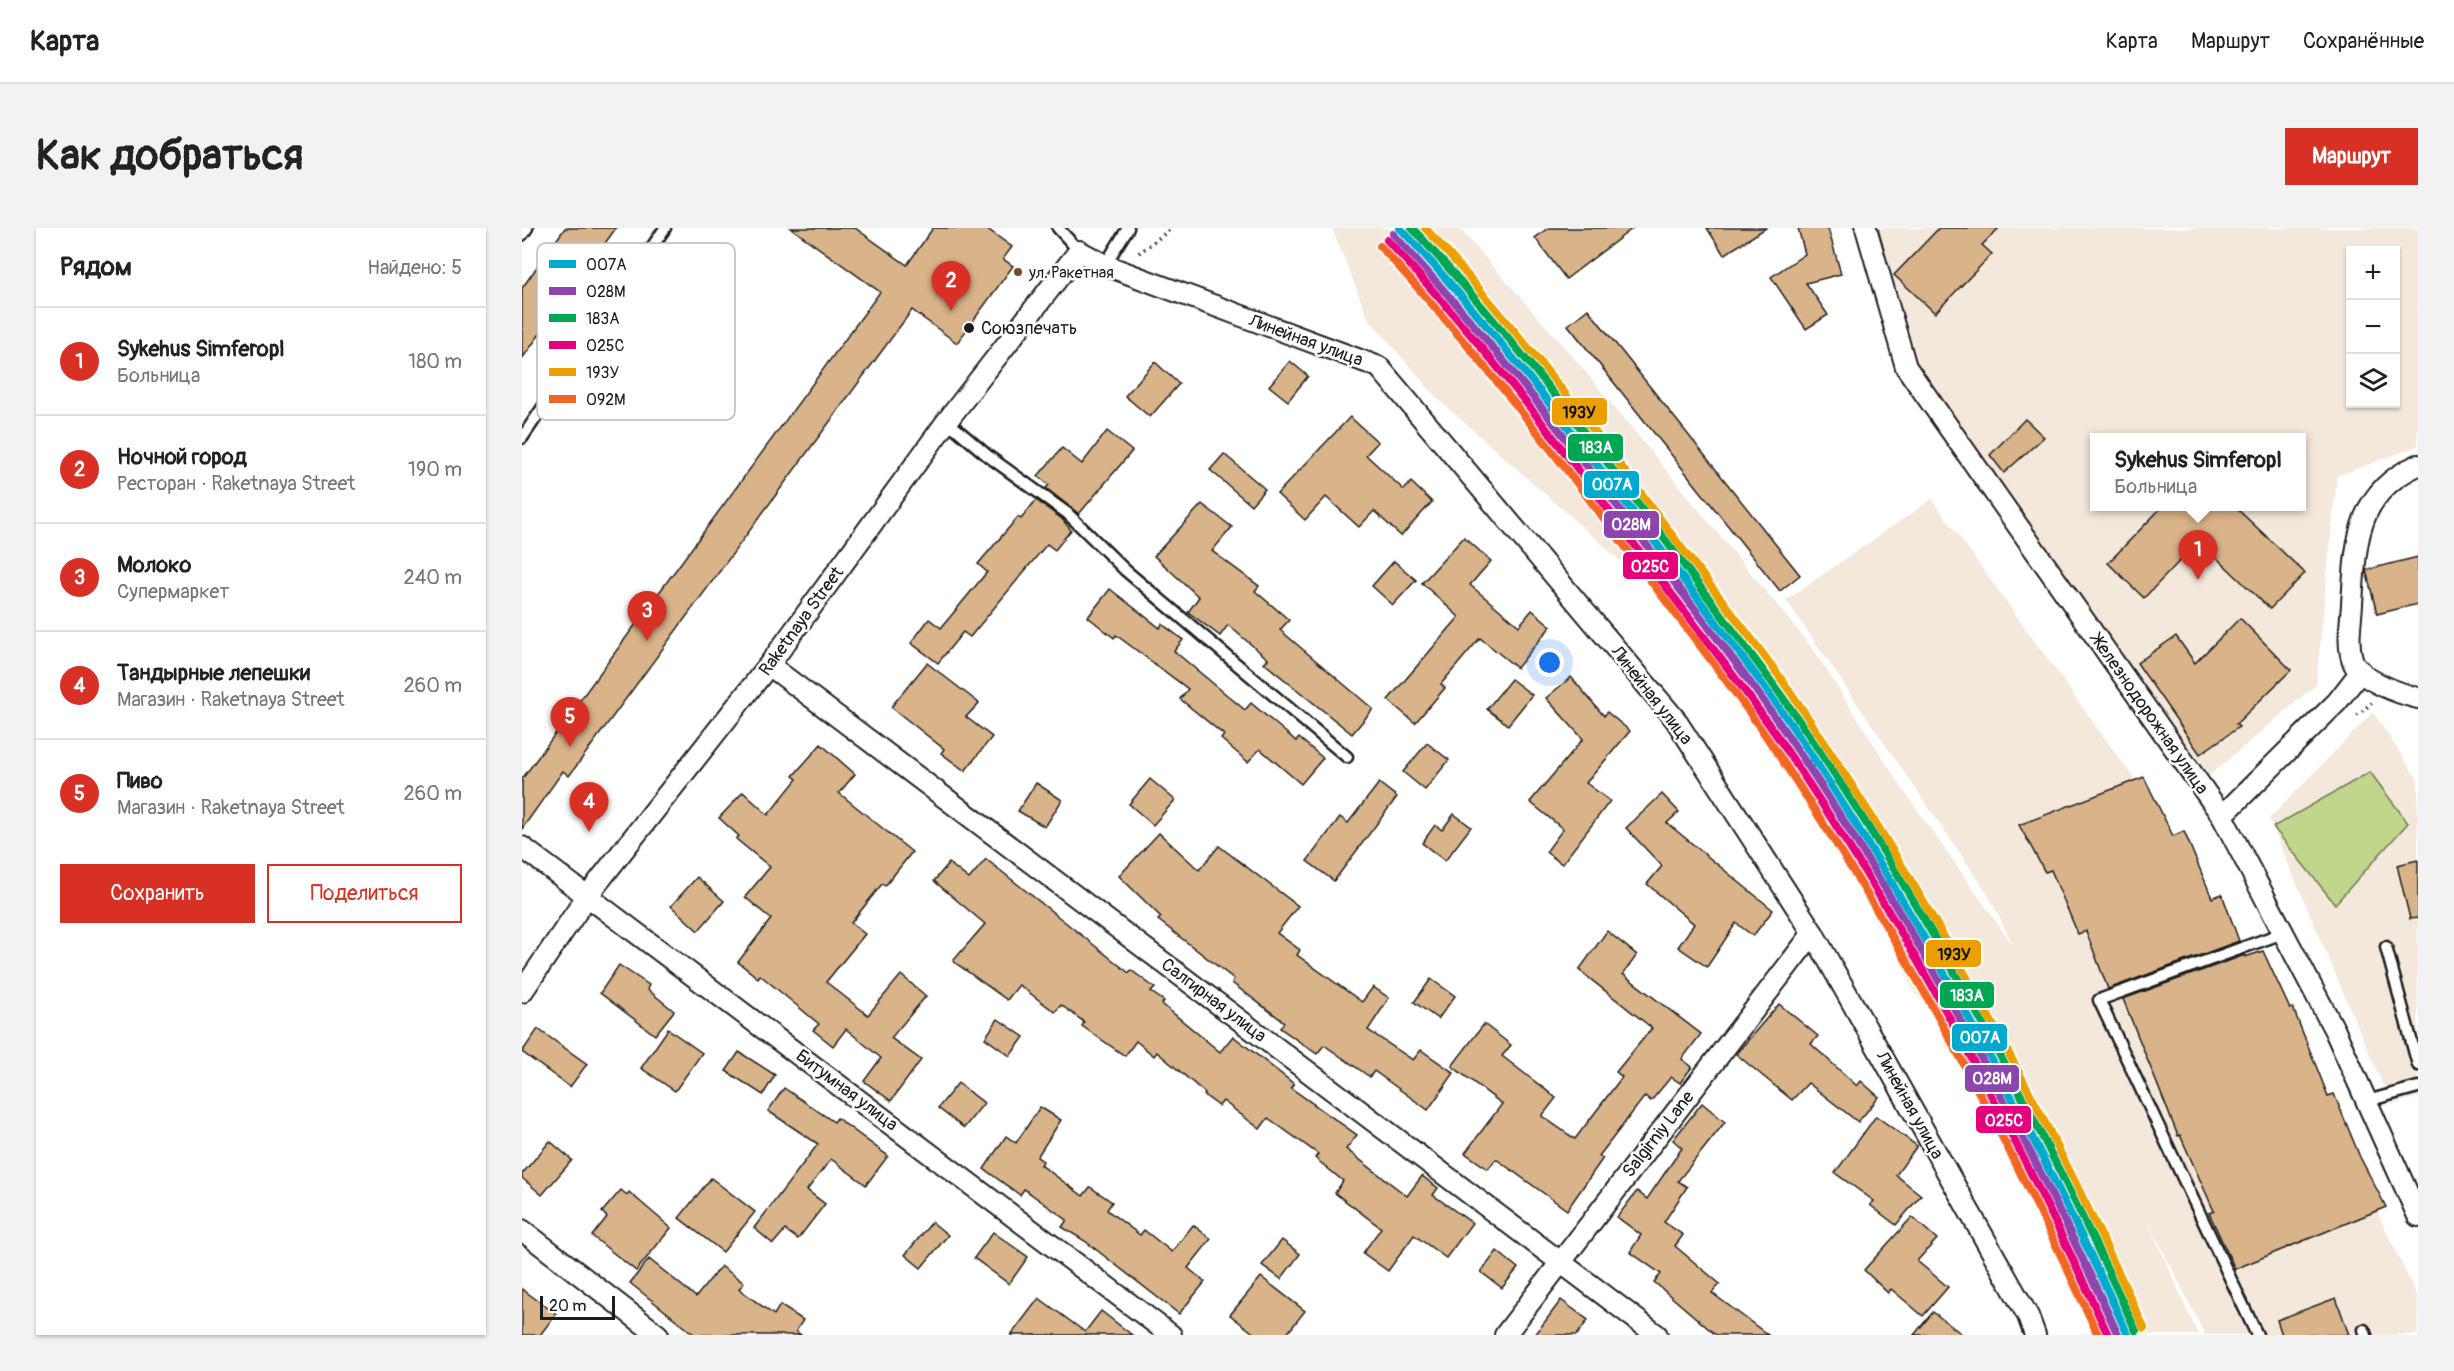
<!DOCTYPE html>
<html lang="ru">
<meta charset="utf-8">
<style>
body{margin:0;font-family:Pangolin,sans-serif;background:#f2f2f2;color:#222}
.controls{position:absolute;right:18px;top:18px;display:grid;overflow:hidden;border-radius:0px;box-shadow:0 2px 4px #0004}
.controls button{width:54px;height:54px;display:grid;place-items:center;padding:0;border:0;border-bottom:2px solid #e0e0e0;background:#fff;color:#222;font:30px sans-serif}
.scale{position:absolute;left:18px;bottom:15px;width:75px;box-sizing:border-box;padding-left:6px;border:3px solid #1c1c1c;border-top:0;font-size:16px;line-height:21px;white-space:nowrap;color:#1c1c1c;-webkit-text-stroke:4px #fff;paint-order:stroke}
.you{position:absolute;left:1028px;top:435px;width:21px;height:21px;margin:-15px;border:4px solid #fff;border-radius:50%;background:#1a73e8;box-shadow:0 0 0 9px #1a73e833}
.badge{display:grid;place-items:center;width:39px;height:39px;border-radius:50%;background:#d93025;color:#fff;font-size:20px;font-weight:700}
.pin{position:absolute;translate:-50% -50px;filter:drop-shadow(0 2px 3px #0008)}
.pin::after{content:'';position:absolute;top:32px;width:21px;height:18px;background:inherit;clip-path:polygon(0 0,100% 0,50% 100%)}
.popup{position:absolute;left:1568px;top:205px;width:216px;height:78px;box-sizing:border-box;display:grid;place-content:center;border-radius:0px;background:#fff;filter:drop-shadow(0 2px 4px #0005);font-size:20px;white-space:nowrap;color:#767676}
.popup b{font-size:22px;color:#222}
.popup::after{content:'';position:absolute;left:50%;top:100%;margin-left:-12px;border:12px solid transparent;border-top-color:#fff}
.list{margin:0;padding:0;list-style:none}
h2{display:flex;justify-content:space-between;align-items:center;height:78px;margin:0;padding:0 24px;font-size:26px}
h2 small{font-size:20px;font-weight:400;color:#767676}
.list li{display:grid;grid-template-columns:39px 1fr auto;gap:18px;align-items:center;box-sizing:border-box;height:108px;padding:0 24px;border-top:2px solid #e0e0e0}
.list b{display:block;font-size:22px;white-space:nowrap}
.list p{margin:0;font-size:20px;white-space:nowrap;color:#767676}
.list em{font-size:20px;font-style:normal;color:#767676}
.actions{display:flex;gap:12px;padding:18px 24px}
.actions a{flex:1;padding:14px 0;border:2px solid #d93025;border-radius:0px;text-align:center;font-size:21px;color:#d93025}
.actions .main{background:#d93025;color:#fff}
.icon{flex:none;width:33px;height:33px;fill:none;stroke:currentColor;stroke-width:2;stroke-linecap:round;stroke-linejoin:round}
.map{position:relative;flex:none;width:1896px;height:1107px;overflow:hidden;border-radius:0px}
header{display:flex;align-items:center;gap:36px;box-sizing:border-box;height:84px;padding:0 30px;background:#fff;border-bottom:2px solid #e0e0e0}
header strong{font-size:28px}
nav{display:flex;gap:33px;margin-inline-start:auto;font-size:21px}
.intro{display:flex;align-items:center;justify-content:space-between;box-sizing:border-box;height:144px;padding:0 36px}
h1{margin:0;font-size:42px}
.button{padding:15px 27px;border-radius:0px;background:#d93025;color:#fff;font-size:21px;font-weight:700}
main{display:flex;gap:36px;padding:0 36px}
aside{flex:1;background:#fff;border-radius:0px;box-shadow:0 2px 4px #0004}
.map>svg:first-child{display:block}
.built{fill:#f4e8dc;fill-rule:evenodd}
.green{fill:#bfd68c;stroke:#6e7954;stroke-width:1.5}
.building{fill:#d9b38a;stroke:#1c1c1c;stroke-width:1.5}
.lines{fill:none;stroke-linecap:round;stroke-linejoin:round}
.lane-casing{stroke:#1c1c1c;stroke-width:15}
.street-casing{stroke:#1c1c1c;stroke-width:24}
.path{stroke:#1c1c1c;stroke-width:4;stroke-dasharray:1.5 4.5;stroke-linecap:butt}
.lane{stroke:#fff;stroke-width:10}
.street{stroke:#fff;stroke-width:20}
.rail-1-casing{stroke:#fff;stroke-width:12}
.rail-2-casing{stroke:#fff;stroke-width:12}
.rail-3-casing{stroke:#fff;stroke-width:12}
.rail-4-casing{stroke:#fff;stroke-width:12}
.rail-5-casing{stroke:#fff;stroke-width:12}
.rail-6-casing{stroke:#fff;stroke-width:12}
.rail-1{stroke:#00a9ce;stroke-width:8}
.rail-2{stroke:#8e44ad;stroke-width:8}
.rail-3{stroke:#00a651;stroke-width:8}
.rail-4{stroke:#e5007d;stroke-width:8}
.rail-5{stroke:#ec9f01;stroke-width:8}
.rail-6{stroke:#f26522;stroke-width:8}
.bus-dot{fill:#7a4b2a;stroke:#fff;stroke-width:2}
.poi-dot{fill:#1c1c1c;stroke:#fff;stroke-width:2}
.labels{text-anchor:middle;stroke-width:5;stroke-linejoin:round;paint-order:stroke}
.bus-label{font-size:16px;fill:#1c1c1c;stroke:#fff;text-anchor:start}
.poi-label{font-size:18px;fill:#1c1c1c;stroke:#fff;text-anchor:start}
.street-label{font-size:18px;fill:#1c1c1c;stroke:#fff}
.key{fill:#fff;stroke:#bbb;stroke-width:1.5}
.key-label{font-size:16px;fill:#1c1c1c}
.line-badge{stroke:#fff;stroke-width:2}
.badge-label{font-size:16px;text-anchor:middle;font-weight:bold;fill:#fff}
.pale-badge-label{font-size:16px;text-anchor:middle;font-weight:bold;fill:#111}
</style>
<header>
<strong>Карта</strong>
<nav><a>Карта</a><a>Маршрут</a><a>Сохранённые</a></nav>
</header>
<div class="intro"><h1>Как добраться</h1><a class="button">Маршрут</a></div>
<main>
<aside>
<h2>Рядом<small>Найдено: 5</small></h2>
<ul class="list">
<li><span class="badge">1</span><div><b>Sykehus Simferopl</b><p>Больница</p></div><em>180 m</em></li>
<li><span class="badge">2</span><div><b>Ночной город</b><p>Ресторан · Raketnaya Street</p></div><em>190 m</em></li>
<li><span class="badge">3</span><div><b>Молоко</b><p>Супермаркет</p></div><em>240 m</em></li>
<li><span class="badge">4</span><div><b>Тандырные лепешки</b><p>Магазин · Raketnaya Street</p></div><em>260 m</em></li>
<li><span class="badge">5</span><div><b>Пиво</b><p>Магазин · Raketnaya Street</p></div><em>260 m</em></li>
</ul>
<div class="actions"><a class="main">Сохранить</a><a>Поделиться</a></div>
</aside>
<div class="map">
<svg width="1896" height="1107" viewBox="0 0 1896 1107">
<rect width="100%" height="100%" fill="#fff"/>
<filter id="ink" filterUnits="userSpaceOnUse"><feTurbulence type="fractalNoise" baseFrequency=".0167" numOctaves="2"/><feDisplacementMap in="SourceGraphic" scale="12" xChannelSelector="R" yChannelSelector="G"/><feConvolveMatrix kernelMatrix="1 2 1 2 8 2 1 2 1" color-interpolation-filters="sRGB"/></filter>
<g filter="url(#ink)">
<g class="built">
<path d="M810 0H937L1053 131 1291 421 1382 563 1492 719 1466 666 1264 372 1410 271 1647 599 1852 977 1896 1070V1107H1683L1622 984 1676 1107H1582L1507 952 1443 843 1417 791 1393 766 1344 659 1173 399 916 171 846 90Z"/>
<path d="M1355 0H1896V218L1815 248 1794 457 1687 548 1394 136 1369 63ZM1828 22H1874V176H1828ZM1572 210H1780V278H1572Z"/>
<path d="M1851 484 1896 552V869L1869 876 1747 591Z"/>
</g>
<path class="green" d="M1848 544 1886 595 1813 676 1751 599Z"/>
<g class="building">
<path d="M43 0H94L0 131V60Z"/>
<path d="M269 0H333L385 37 411 0H464L490 19 481 31 491 38 435 115 390 82 47 548 41 543 0 601V551L358 64Z"/>
<path d="M1026 0H1111L1044 51 1013 10Z"/>
<path d="M1185 0H1244L1202 27Z"/>
<path d="M1276 0H1306L1319 46 1284 55 1306 87 1284 101 1249 49 1283 26Z"/>
<path d="M1417 0H1477L1460 17 1470 26 1413 85 1372 47Z"/>
<path d="M1066 81 1278 347 1258 363 1046 97Z"/>
<path d="M768 133 786 148 766 173 747 158Z"/>
<path d="M633 134 657 156 628 189 603 168Z"/>
<path d="M828 189 856 214 844 227 882 262 889 254 910 274 879 308 852 283 837 299 804 269 783 292 755 266Z"/>
<path d="M1503 191 1522 209 1482 245 1468 227Z"/>
<path d="M585 203 610 223 557 286 524 260 527 257 516 248 540 220 560 236Z"/>
<path d="M702 226 743 261 729 277 688 242Z"/>
<path d="M514 272 540 291 549 302 533 322 525 316 448 409 441 404 416 435 389 415 407 391 419 400 465 344 456 336 496 289 499 291Z"/>
<path d="M680 276 710 299 690 323 737 358 733 363 767 392 758 402 851 481 830 506 742 435 746 431 706 397 698 408 666 384 677 369 632 328Z"/>
<path d="M1640 279H1713L1783 345 1748 381 1677 313 1622 370 1586 335Z"/>
<path d="M942 309 969 333 948 357 997 398 1010 382 1029 398 995 440 958 410 919 456 923 460 893 495 866 472 937 389 900 355Z"/>
<path d="M1896 329V376L1855 386 1844 342Z"/>
<path d="M872 333 894 352 871 377 850 358Z"/>
<path d="M588 361 638 400 640 396 661 412 652 423 723 482 729 475 774 513 777 510 801 530 779 556 738 521 726 534 699 511 702 507 658 471 666 461 594 407 592 410 566 389Z"/>
<path d="M1718 390 1769 442 1714 496 1717 499 1678 526 1615 435 1654 408 1673 435Z"/>
<path d="M405 435 457 475 444 489 470 509 443 543 419 525 422 521 369 479Z"/>
<path d="M1049 449 1082 488 1085 484 1108 503 1064 555 1088 573 1040 636 1024 624 1041 601 1008 574 1061 511 1024 470Z"/>
<path d="M989 451 1010 467 986 497 965 481Z"/>
<path d="M905 515 927 532 903 562 881 544Z"/>
<path d="M299 516 333 546 317 565 390 624 363 658 360 656 329 695 343 706 304 754 346 787 379 747 404 768 369 810 399 832 369 873 342 853 359 830 324 801 311 818 291 802 297 796 238 747 236 750 216 734 249 691 223 669 248 639 214 611 217 608 197 590 221 564 246 587 275 551 271 548Z"/>
<path d="M1622 549 1651 608 1662 603 1690 670 1700 666 1717 713 1586 761 1564 703 1556 706 1529 642 1523 644 1497 597Z"/>
<path d="M628 551 653 572 631 597 607 576Z"/>
<path d="M514 555 540 572 523 599 496 583Z"/>
<path d="M857 555 875 569 812 653 785 633 818 589 826 595Z"/>
<path d="M1140 566 1157 584 1145 595 1251 682 1231 708 1214 695 1185 739 1156 719 1172 696 1125 656 1140 638 1104 600Z"/>
<path d="M932 586 949 599 923 633 900 615 913 597 920 602Z"/>
<path d="M637 605 677 642 697 618 776 678 755 705 778 722 775 727 840 774 851 759 867 770 846 802 891 832 899 822 932 845 906 882 852 843 848 849 802 817 795 826 758 800 762 794 710 755 712 751 636 692 639 689 597 648Z"/>
<path d="M464 631 607 745 609 742 633 760 629 764 642 773 640 776 698 824 711 808 772 856 769 860 835 907 824 921 885 968 900 948 916 960 911 967 950 995 924 1030 892 1007 866 1043 841 1025 859 1000 813 965 821 953 793 930 796 926 746 890 738 901 701 873 697 878 682 867 683 865 635 824 632 828 614 813 603 828 560 798 562 794 539 777 533 784 497 757 485 772 431 733 463 696 412 653 427 635 447 651Z"/>
<path d="M1896 632V690L1888 691 1875 637Z"/>
<path d="M175 649 202 673 176 703 149 678Z"/>
<path d="M1085 703 1115 727 1101 746 1179 806 1160 831 1170 839 1158 855 1149 849 1129 873 1123 868 1077 928 1081 930 1045 982 974 931 966 941 943 925 980 876 930 838 962 796 989 817 980 828 1034 870 1020 888 1053 911 1100 849 1094 844 1130 800 1057 742Z"/>
<path d="M1741 723 1768 781 1771 780 1806 868 1812 866 1838 929 1864 979 1713 1041 1687 985 1692 983 1658 907 1656 908 1601 771 1723 727V729Z"/>
<path d="M97 737 127 757 125 761 152 783 133 807 78 765Z"/>
<path d="M909 751 933 768 916 791 892 774Z"/>
<path d="M1257 776 1296 808 1289 816 1335 858 1339 853 1357 869 1336 894 1286 855 1270 872 1214 826Z"/>
<path d="M476 791 502 809 488 828 463 810Z"/>
<path d="M16 801 65 836 48 859 0 824Z"/>
<path d="M146 801 180 825 153 863 119 840Z"/>
<path d="M217 824 253 847 241 867 204 843Z"/>
<path d="M436 855 462 875 442 900 416 880Z"/>
<path d="M262 860 312 894 315 890 366 928 344 957 309 931 285 962 303 976 276 1011 263 1002 251 1016 232 1000 296 916 246 883Z"/>
<path d="M1180 875 1203 894 1156 953 1165 959 1142 994 1161 1007 1153 1018 1198 1056 1190 1065 1246 1107H1194L1132 1054 1139 1046 1108 1024 1119 1007 1095 989 1115 963 1125 971 1160 920 1151 912Z"/>
<path d="M518 879 539 892 515 929 521 933 519 937 561 968 568 959 590 974 585 982 618 1007 622 1002 650 1024 671 997 689 1011 666 1040 683 1054 657 1086 563 1013 540 999 545 992 502 961 498 967 462 941 484 908 494 915Z"/>
<path d="M1354 888 1395 918 1374 947 1399 967 1374 997 1348 977 1352 973 1313 945Z"/>
<path d="M28 913 50 932 20 967 0 950V946Z"/>
<path d="M189 950 233 984 201 1024 157 990Z"/>
<path d="M99 962 105 967 107 964 149 1000 114 1043 70 1008 85 989 80 984Z"/>
<path d="M1390 989 1415 1011 1395 1033 1426 1059 1401 1088 1369 1061 1366 1065 1342 1042Z"/>
<path d="M410 994 426 1007 399 1040 383 1027Z"/>
<path d="M471 1004 506 1029 487 1056 452 1030Z"/>
<path d="M760 1012 778 1026 759 1051 740 1037Z"/>
<path d="M975 1023 996 1040 980 1060 959 1044Z"/>
<path d="M127 1031 174 1069 199 1038 222 1055 217 1061 252 1087 258 1077 281 1092 274 1103 279 1107H173L108 1055Z"/>
<path d="M739 1049 783 1083 764 1107H734L708 1087Z"/>
<path d="M0 1061 34 1086 18 1107H0Z"/>
<path d="M517 1070 563 1104 579 1083 610 1107H489Z"/>
<path d="M1814 1070 1827 1107H1760L1755 1092Z"/>
<path d="M1039 1072 1066 1092 1055 1107H1013Z"/>
<path d="M1411 1084 1441 1107H1392Z"/>
</g>
<g class="lines">
<defs>
<g id="lane">
<path d="M536 0 557 23"/>
<path d="M0 7 5 0"/>
<path d="M583 37 606 0"/>
<path d="M425 193 466 228 545 285 603 342 825 529"/>
<path d="M0 210 143 0"/>
<path d="M1864 719 1896 837"/>
<path d="M1845 873 1896 859"/>
<path d="M1842 1102 1844 1107"/>
<path d="M1735 1107 1577 772 1761 705"/>
</g>
<g id="street">
<path d="M1344 0 1384 139 1700 588 1813 803 1896 988"/>
<path d="M1896 237C1833 265 1834 316 1830 376 1829 395 1824 418 1832 436 1841 453 1879 466 1896 470"/>
<path d="M247 437 1135 1107"/>
<path d="M1700 588 1815 474 1839 443"/>
<path d="M0 619 649 1107"/>
<path d="M0 764 66 667 247 437 425 193 557 23 583 37 857 139 1153 491 1291 705 1506 1088 1513 1107"/>
<path d="M0 1002 136 1107"/>
<path d="M983 1107 1291 705"/>
</g>
</defs>
<use href="#lane" class="lane-casing"/>
<use href="#street" class="street-casing"/>
<g class="path">
<path d="M617 25 650 0"/>
<path d="M1835 487 1850 475"/>
</g>
<use href="#lane" class="lane"/>
<use href="#street" class="street"/>
<defs>
<path id="rail-1" d="M878 0C974 103 1059 214 1143 327 1187 386 1233 443 1274 504 1403 696 1510 898 1606 1107"/>
<path id="rail-2" d="M871 6C967 109 1052 219 1135 331 1179 390 1225 447 1266 508 1394 697 1501 899 1596 1107"/>
<path id="rail-3" d="M890 0C984 101 1068 210 1150 321 1193 380 1239 437 1280 497 1410 689 1518 893 1614 1103"/>
<path id="rail-4" d="M865 12C960 114 1044 224 1127 336 1170 394 1216 451 1257 511 1385 699 1492 900 1586 1107"/>
<path id="rail-5" d="M903 0C994 99 1076 206 1156 315 1201 375 1249 433 1290 496 1418 688 1527 890 1622 1100"/>
<path id="rail-6" d="M858 18C954 122 1039 233 1123 345 1166 403 1212 460 1252 520 1377 706 1483 903 1576 1107"/>
</defs>
<use href="#rail-1" class="rail-1-casing"/>
<use href="#rail-2" class="rail-2-casing"/>
<use href="#rail-3" class="rail-3-casing"/>
<use href="#rail-4" class="rail-4-casing"/>
<use href="#rail-5" class="rail-5-casing"/>
<use href="#rail-6" class="rail-6-casing"/>
<use href="#rail-1" class="rail-1"/>
<use href="#rail-2" class="rail-2"/>
<use href="#rail-3" class="rail-3"/>
<use href="#rail-4" class="rail-4"/>
<use href="#rail-5" class="rail-5"/>
<use href="#rail-6" class="rail-6"/>
</g>
</g>
<circle class="bus-dot" cx="496" cy="44" r="5"/>
<circle class="poi-dot" cx="447" cy="100" r="6"/>
<g class="labels">
<g class="bus-label">
<text x="507" y="50">ул. Ракетная</text>
</g>
<g class="poi-label">
<text x="459" y="106">Союзпечать</text>
</g>
<g class="street-label">
<text transform="translate(784 112) rotate(20)" y="6">Линейная улица</text>
<text transform="translate(279 393) rotate(-54)" y="6">Raketnaya Street</text>
<text transform="translate(1130 467) rotate(52)" y="6">Линейная улица</text>
<text transform="translate(1628 486) rotate(55)" y="6">Железнодорожная улица</text>
<text transform="translate(692 772) rotate(37)" y="6">Салгирная улица</text>
<text transform="translate(325 862) rotate(37)" y="6">Битумная улица</text>
<text transform="translate(1388 877) rotate(61)" y="6">Линейная улица</text>
<text transform="translate(1136 906) rotate(-52)" y="6">Salgirniy Lane</text>
</g>
</g>
<rect x="15" y="15" width="198" height="177" rx="9" class="key"/>
<rect x="27" y="32" width="27" height="8" fill="#00a9ce"/>
<rect x="27" y="59" width="27" height="8" fill="#8e44ad"/>
<rect x="27" y="86" width="27" height="8" fill="#00a651"/>
<rect x="27" y="113" width="27" height="8" fill="#e5007d"/>
<rect x="27" y="140" width="27" height="8" fill="#ec9f01"/>
<rect x="27" y="167" width="27" height="8" fill="#f26522"/>
<g class="key-label">
<text x="64" y="42">007А</text>
<text x="64" y="69">028М</text>
<text x="64" y="96">183А</text>
<text x="64" y="123">025С</text>
<text x="64" y="150">193У</text>
<text x="64" y="177">092М</text>
</g>
<g class="line-badge">
<rect x="1029" y="169" width="57" height="29" rx="6" fill="#ec9f01"/>
<rect x="1045" y="205" width="57" height="29" rx="6" fill="#00a651"/>
<rect x="1061" y="242" width="57" height="29" rx="6" fill="#00a9ce"/>
<rect x="1081" y="282" width="57" height="29" rx="6" fill="#8e44ad"/>
<rect x="1100" y="323" width="57" height="29" rx="6" fill="#e5007d"/>
<rect x="1403" y="711" width="57" height="29" rx="6" fill="#ec9f01"/>
<rect x="1417" y="753" width="56" height="28" rx="6" fill="#00a651"/>
<rect x="1429" y="795" width="57" height="29" rx="6" fill="#00a9ce"/>
<rect x="1442" y="836" width="56" height="29" rx="6" fill="#8e44ad"/>
<rect x="1453" y="877" width="57" height="29" rx="6" fill="#e5007d"/>
</g>
<g class="badge-label">
<text x="1074" y="225">183А</text>
<text x="1090" y="262">007А</text>
<text x="1109" y="302">028М</text>
<text x="1128" y="344">025С</text>
<text x="1445" y="773">183А</text>
<text x="1458" y="815">007А</text>
<text x="1470" y="856">028М</text>
<text x="1482" y="898">025С</text>
</g>
<g class="pale-badge-label">
<text x="1057" y="190">193У</text>
<text x="1432" y="732">193У</text>
</g>
</svg>
<div class="controls">
<button>+</button>
<button>−</button>
<button><svg class="icon" aria-label="layers" viewBox="0 0 24 24"><path d="M12 4l9 5-9 5-9-5zM3 14l9 5 9-5"/></svg></button>
</div>
<div class="scale">20 m</div>
<div class="you"></div>
<div class="pin badge" style="left:1676px;top:352px">1</div>
<div class="popup"><b>Sykehus Simferopl</b>Больница</div>
<div class="pin badge" style="left:429px;top:83px">2</div>
<div class="pin badge" style="left:125px;top:413px">3</div>
<div class="pin badge" style="left:67px;top:604px">4</div>
<div class="pin badge" style="left:48px;top:519px">5</div>
</div>
</main>
